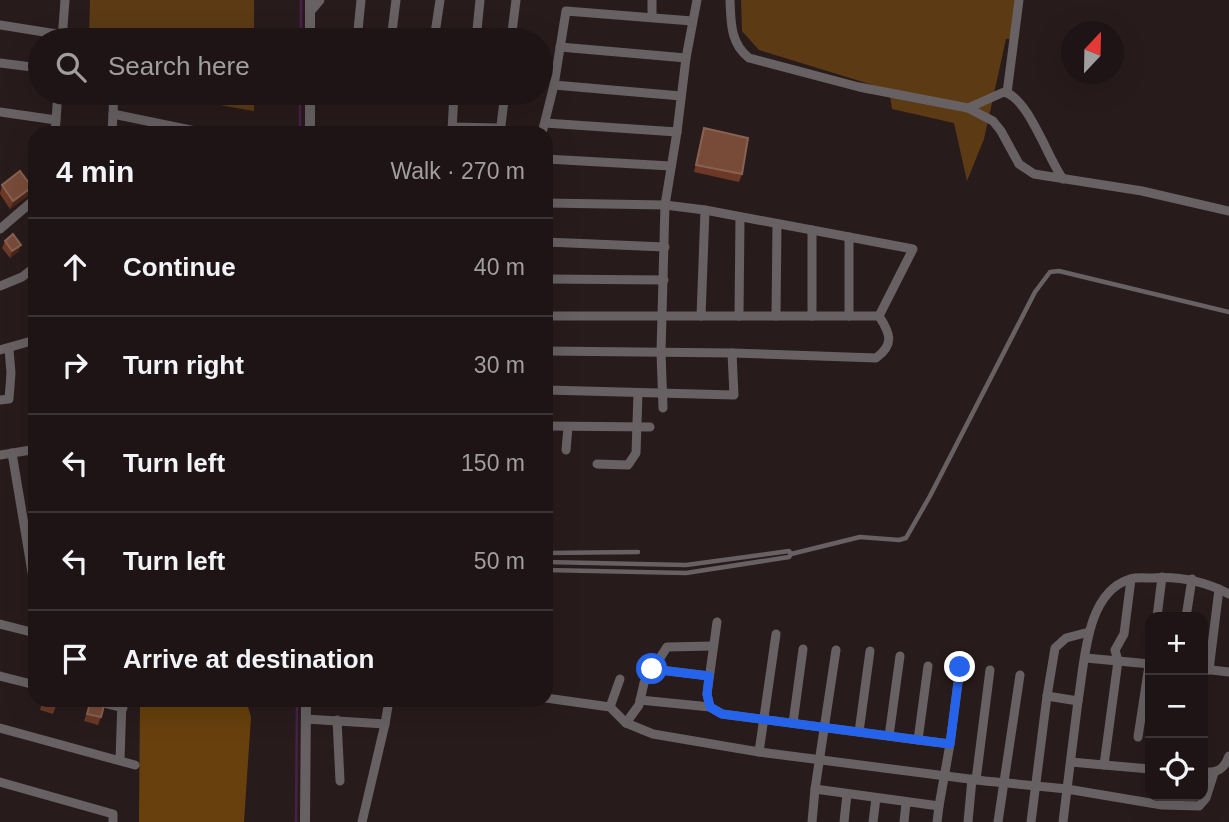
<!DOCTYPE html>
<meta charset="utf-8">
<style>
body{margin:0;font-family:Arial,sans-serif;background:#2b2122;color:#f1f3f6}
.controls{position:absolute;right:21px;bottom:21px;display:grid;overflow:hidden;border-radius:14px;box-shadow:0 7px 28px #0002}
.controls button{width:63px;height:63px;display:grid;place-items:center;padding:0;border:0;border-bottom:2px solid #3c3334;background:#1e1415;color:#f1f3f6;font:35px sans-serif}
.compass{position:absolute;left:1061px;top:21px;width:63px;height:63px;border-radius:50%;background:#1e1415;box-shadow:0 7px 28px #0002;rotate:22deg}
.stop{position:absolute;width:21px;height:21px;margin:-16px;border:5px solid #2563eb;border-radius:50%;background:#fff}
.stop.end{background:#2563eb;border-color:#fff;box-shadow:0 2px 7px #0008}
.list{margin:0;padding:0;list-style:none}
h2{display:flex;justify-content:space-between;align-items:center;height:91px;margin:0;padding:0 28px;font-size:30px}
h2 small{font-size:23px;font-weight:400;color:#a19ea0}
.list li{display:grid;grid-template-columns:46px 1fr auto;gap:21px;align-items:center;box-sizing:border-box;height:98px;padding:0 28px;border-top:2px solid #3c3334}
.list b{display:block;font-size:26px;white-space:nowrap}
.list em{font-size:23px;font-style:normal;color:#a19ea0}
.icon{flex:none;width:38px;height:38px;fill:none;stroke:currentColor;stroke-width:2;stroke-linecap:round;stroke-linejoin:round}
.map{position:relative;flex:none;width:1229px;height:822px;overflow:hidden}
.search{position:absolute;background:#1e1415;box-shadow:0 7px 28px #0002;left:28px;top:28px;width:525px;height:77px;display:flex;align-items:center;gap:18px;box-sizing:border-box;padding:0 24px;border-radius:38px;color:#a19ea0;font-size:26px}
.panel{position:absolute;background:#1e1415;box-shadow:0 7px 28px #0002;left:28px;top:126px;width:525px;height:581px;border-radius:21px}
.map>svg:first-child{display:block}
.green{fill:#5c3b14}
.forest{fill:#67400d}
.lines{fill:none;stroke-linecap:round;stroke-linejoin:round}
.stream{stroke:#472148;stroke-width:2.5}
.service{stroke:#676163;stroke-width:4.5}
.minor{stroke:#676163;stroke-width:9}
.tertiary{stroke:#676163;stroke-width:10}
.wall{fill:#6b3926}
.shaded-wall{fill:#4b261a}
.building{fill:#784b39;stroke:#896152;stroke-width:2}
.route{stroke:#2563eb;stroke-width:9}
</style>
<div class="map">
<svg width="1229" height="822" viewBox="0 0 1229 822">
<rect width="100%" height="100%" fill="#281b1c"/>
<g class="green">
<path d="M90 0H254V40H89Z"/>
<path d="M741 0H1018L1019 38 1006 39 984 139 967 181 954 123 892 109 889 90 759 50 742 31Z"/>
<path d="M154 93H254V111H253Z"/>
</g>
<path class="forest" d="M140 700H246L251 717 244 822H139Z"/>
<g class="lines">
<g class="stream">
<path d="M301 40V0"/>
<path d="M300 133V93"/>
<path d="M296 822 297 700"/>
</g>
<g class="service">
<path d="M546 553 638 552"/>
<path d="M791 554 860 537 899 540 906 538 930 496 1035 292 1050 272 1059 271 1229 312"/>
<path d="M546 562 686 565 789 551 791 554 789 557 686 573 546 570"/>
</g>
<g class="minor">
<path d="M730 0C731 22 730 43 749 58L859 87 968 108 993 121 1001 131 1019 164 1034 174 1142 191 1229 211"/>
<path d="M310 12 320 0"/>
<path d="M652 17V0"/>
<path d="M0 25 63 35"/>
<path d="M62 40 65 0"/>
<path d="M357 40 361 0"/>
<path d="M391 40 396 0"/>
<path d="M434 40 440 0"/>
<path d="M476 40 480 0"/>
<path d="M511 40 516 0"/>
<path d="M560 47 686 58"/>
<path d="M0 63 40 68"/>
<path d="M554 85 681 96"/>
<path d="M1007 93 1019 0"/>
<path d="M968 108 1004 92C1028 97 1048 159 1063 179"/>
<path d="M0 112 56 120"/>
<path d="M113 114 205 133"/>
<path d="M545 123 677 132"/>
<path d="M452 127 500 128"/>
<path d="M452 131 454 93"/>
<path d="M55 133 58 93"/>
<path d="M112 133 114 93"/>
<path d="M500 133 505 93"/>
<path d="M542 133 554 85 566 11 692 21"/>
<path d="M546 159 671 166"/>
<path d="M546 203 665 205 705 210 913 249 879 316"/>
<path d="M0 229 35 199"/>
<path d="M849 237V316"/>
<path d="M546 242 665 247"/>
<path d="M546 279 664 280"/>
<path d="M0 286 22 277 35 267"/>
<path d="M546 316H879"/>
<path d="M701 316 705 210"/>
<path d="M739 316 740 217"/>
<path d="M776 316 777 224"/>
<path d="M812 316V230"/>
<path d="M0 350 35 340"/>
<path d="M546 351 732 353 876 358C895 344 890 333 879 316"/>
<path d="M546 390 734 395 732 353"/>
<path d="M0 400 9 399 11 373 9 349"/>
<path d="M663 408 661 352 665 205 677 132 686 58 697 0"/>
<path d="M546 426 650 427"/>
<path d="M566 450 568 427"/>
<path d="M12 453 35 590"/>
<path d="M0 455 31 450"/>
<path d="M597 464 628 465 636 453 638 393"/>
<path d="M1157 617 1162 577"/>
<path d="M1186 617 1192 579"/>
<path d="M717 622 707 694 710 707 722 714 918 740 928 666"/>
<path d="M0 624 35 633"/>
<path d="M1086 658 1150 664"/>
<path d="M652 669 709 676"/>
<path d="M1203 669 1229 672"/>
<path d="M1209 670 1219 589"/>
<path d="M0 676 35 685"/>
<path d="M1047 696 1055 648 1066 638 1089 632"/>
<path d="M546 698 610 707 626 723 653 734 759 752 985 781 1007 783 1067 789 1078 701 1047 696 1031 822"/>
<path d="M92 700 123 708"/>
<path d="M640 700 710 707"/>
<path d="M1078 701C1085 662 1085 593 1130 579 1137 577 1145 578 1152 578 1180 576 1204 581 1229 594"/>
<path d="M610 707 620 679"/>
<path d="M306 719 385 724 389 700"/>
<path d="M337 720 340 781"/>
<path d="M626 723 639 705 644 683 667 647 713 646"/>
<path d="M793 723 803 649"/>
<path d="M0 728 135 765"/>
<path d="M859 732 870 651"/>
<path d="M889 736 900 656"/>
<path d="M1138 737 1150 659"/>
<path d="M918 740 950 744"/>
<path d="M759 752 776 634"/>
<path d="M120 760 122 700"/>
<path d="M1071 762 1104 765 1118 661 1115 650 1124 634 1131 579"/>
<path d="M1104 765 1150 769"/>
<path d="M1203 772C1217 773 1224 770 1229 756"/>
<path d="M976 780 990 670"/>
<path d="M0 782 113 814V822"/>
<path d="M815 789 939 806 937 822"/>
<path d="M939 806 950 744 960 667"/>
<path d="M362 822 385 724"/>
<path d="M812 822 815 789 836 650"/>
<path d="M844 822 847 794"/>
<path d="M873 822 876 798"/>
<path d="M904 822 906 803"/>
<path d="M968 822 972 779"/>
<path d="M998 822 1020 675"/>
<path d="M1063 822 1067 789 1162 805 1199 806 1206 798 1214 773"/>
</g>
<g class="tertiary">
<path d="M310 0V40"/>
<path d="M310 93V133"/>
<path d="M305 822 306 700"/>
</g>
</g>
<g class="wall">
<path d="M704 128 742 174 739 182 694 172 702 136Z"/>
<path d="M2 185 29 195 10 209 0 194Z"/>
<path d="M5 241 21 245 18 252 10 258 2 248Z"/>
<path d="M43 700H58L53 714 40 710Z"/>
<path d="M91 700 101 717 98 725 84 721Z"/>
</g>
<g class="shaded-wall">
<path d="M32 187 29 195 10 209 13 201Z"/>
<path d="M21 245 18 252 10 258 12 251Z"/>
</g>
<g class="building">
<path d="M704 128 748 138 742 174 696 165Z"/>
<path d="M20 171 32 187 13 201 2 185Z"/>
<path d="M13 234 21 245 12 251 5 241Z"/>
<path d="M44 700H58L56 706 43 702Z"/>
<path d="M91 700H96L105 702 101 717 87 714Z"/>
</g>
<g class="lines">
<path class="route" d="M652 669 709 676 707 694 710 707 722 714 950 744 960 667"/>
</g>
</svg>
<div class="controls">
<button>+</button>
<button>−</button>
<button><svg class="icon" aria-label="locate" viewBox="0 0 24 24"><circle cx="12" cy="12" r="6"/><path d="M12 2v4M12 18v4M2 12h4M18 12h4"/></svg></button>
</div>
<svg class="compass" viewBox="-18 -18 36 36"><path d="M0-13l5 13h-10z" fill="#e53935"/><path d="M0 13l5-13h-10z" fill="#a19ea0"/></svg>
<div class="stop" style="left:652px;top:669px"></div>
<div class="stop end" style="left:960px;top:667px"></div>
<div class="search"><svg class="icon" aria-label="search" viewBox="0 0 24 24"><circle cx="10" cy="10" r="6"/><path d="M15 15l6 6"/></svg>Search here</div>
<section class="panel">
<h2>4 min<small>Walk · 270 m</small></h2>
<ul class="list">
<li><svg class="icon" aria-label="ahead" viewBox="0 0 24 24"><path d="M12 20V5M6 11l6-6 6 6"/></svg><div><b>Continue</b></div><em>40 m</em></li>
<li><svg class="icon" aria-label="right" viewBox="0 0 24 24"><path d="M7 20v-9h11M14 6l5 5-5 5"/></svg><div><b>Turn right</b></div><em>30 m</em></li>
<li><svg class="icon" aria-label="left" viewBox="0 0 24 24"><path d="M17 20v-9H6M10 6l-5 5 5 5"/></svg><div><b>Turn left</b></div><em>150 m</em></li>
<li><svg class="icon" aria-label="left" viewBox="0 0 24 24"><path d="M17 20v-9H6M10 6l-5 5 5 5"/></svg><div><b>Turn left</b></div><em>50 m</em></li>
<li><svg class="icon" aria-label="arrive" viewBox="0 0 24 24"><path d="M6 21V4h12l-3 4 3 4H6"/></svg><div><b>Arrive at destination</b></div></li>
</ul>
</section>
</div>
